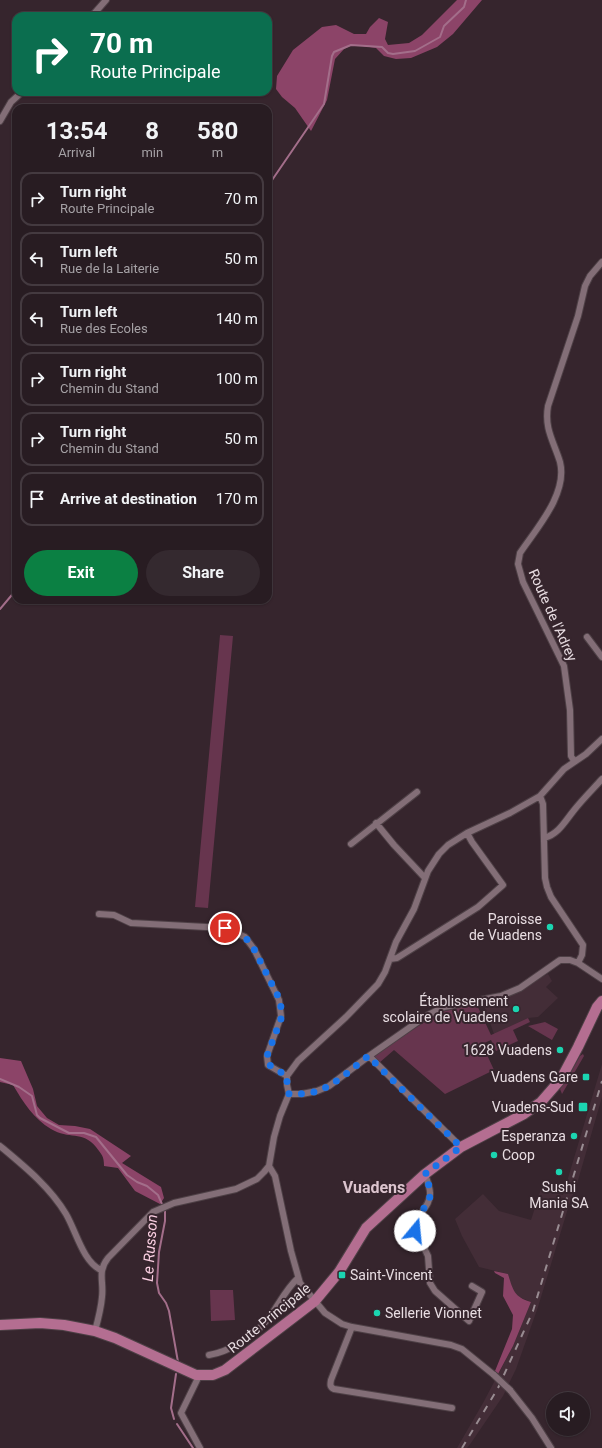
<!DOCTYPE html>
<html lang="en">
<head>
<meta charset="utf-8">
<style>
  body { margin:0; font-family:Roboto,sans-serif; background:#34292f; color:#f1f3f6; height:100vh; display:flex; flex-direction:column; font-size:15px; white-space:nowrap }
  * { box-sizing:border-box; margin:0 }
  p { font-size:13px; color:#a5a1a5 }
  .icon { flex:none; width:22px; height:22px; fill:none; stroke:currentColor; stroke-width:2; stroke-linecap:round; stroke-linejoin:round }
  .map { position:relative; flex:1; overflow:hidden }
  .details { position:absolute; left:12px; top:104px; width:260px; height:500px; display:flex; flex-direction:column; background:#281c22; border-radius:12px; box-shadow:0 1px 3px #0004,0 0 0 1px #443a40 }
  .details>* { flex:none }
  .hud { position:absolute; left:12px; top:12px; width:260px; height:84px; border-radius:12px; box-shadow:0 1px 3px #0004,0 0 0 1px #443a40; background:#0b6e4f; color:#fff; overflow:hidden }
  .tools { position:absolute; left:546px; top:1392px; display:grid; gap:8px }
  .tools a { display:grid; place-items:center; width:44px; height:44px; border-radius:50%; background:#281c22; box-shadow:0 1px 3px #0004,0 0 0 1px #443a40; font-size:20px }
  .pin { position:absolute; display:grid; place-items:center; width:34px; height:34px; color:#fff; margin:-17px; border:2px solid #fff; border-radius:50%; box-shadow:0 1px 4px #0007 }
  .me { position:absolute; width:44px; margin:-22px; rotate:17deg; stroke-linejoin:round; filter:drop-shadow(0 0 3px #0008) }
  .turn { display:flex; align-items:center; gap:14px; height:84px; padding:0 12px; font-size:18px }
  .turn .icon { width:52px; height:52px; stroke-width:2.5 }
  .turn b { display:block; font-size:28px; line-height:34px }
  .eta { display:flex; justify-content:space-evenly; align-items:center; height:68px; text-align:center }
  .eta b { font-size:24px; font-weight:700; line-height:28px }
  .cta { display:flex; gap:8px; margin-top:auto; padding:8px 12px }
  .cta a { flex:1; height:46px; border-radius:24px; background:#0b8043; color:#fff; font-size:16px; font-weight:700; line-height:46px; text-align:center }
  .cta a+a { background:#34292f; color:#f1f3f6 }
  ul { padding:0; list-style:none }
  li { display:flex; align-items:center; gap:12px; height:54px; margin:0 8px 6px; padding:0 4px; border:2px solid #443a40; border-radius:12px }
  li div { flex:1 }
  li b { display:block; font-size:15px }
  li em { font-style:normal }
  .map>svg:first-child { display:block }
  .built { fill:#432d37 }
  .green { fill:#67354e }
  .forest { fill:#8c4468 }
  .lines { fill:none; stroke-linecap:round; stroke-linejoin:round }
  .stream { stroke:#a36e8a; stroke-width:2 }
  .street-casing { stroke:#4e4046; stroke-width:8 }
  .primary-casing { stroke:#4e4046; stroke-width:12 }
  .street { stroke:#836e77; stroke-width:6 }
  .primary { stroke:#b46e91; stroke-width:10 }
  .rail { stroke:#998c92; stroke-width:2; stroke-dasharray:7 7; stroke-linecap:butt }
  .street-bridge-casing { stroke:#4e4046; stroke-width:8; stroke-linecap:butt }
  .street-bridge { stroke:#836e77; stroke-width:6 }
  .route { stroke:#1a73e8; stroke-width:7; stroke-dasharray:0 12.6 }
  .poi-dot { fill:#1bd5b1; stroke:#36252d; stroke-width:1.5 }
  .labels { text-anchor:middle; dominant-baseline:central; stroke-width:4; stroke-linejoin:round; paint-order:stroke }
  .street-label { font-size:14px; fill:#e8dde2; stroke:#36252d }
  .poi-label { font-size:14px; fill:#e8dde2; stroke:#36252d; text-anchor:end }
  .water-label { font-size:15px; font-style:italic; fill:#fbcfe2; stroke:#36252d }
  .quarter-label { font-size:16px; font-weight:bold; fill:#dcc4ce; stroke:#36252d }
</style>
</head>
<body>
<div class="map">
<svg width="602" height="1448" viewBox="0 0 602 1448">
  <rect width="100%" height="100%" fill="#36252d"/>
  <path class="built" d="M548,974L552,981L546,987L558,998L538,1017L528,1018L494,1034L482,1000L520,988Z
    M602,1064V1097L577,1184L569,1205L538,1307L516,1369L503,1396L471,1443L467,1448H457L483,1403L513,1346L531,1302L519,1297L513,1292L508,1274L479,1267L462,1236L455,1219L483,1194L499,1211L531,1220L541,1189L563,1195Z"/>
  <path class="green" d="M220,635L233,636L208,908L195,907Z
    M476,1003L491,1035L528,1018L530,1022L513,1030L518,1041L496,1051L491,1040L482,1044L494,1070L445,1094L394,1050L379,1063L373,1056L438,1013Z
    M545,1022L558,1029L552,1040L528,1026Z
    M583,1054L584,1056L562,1094L560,1089L565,1082L580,1056Z
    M210,1290H233L235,1320L211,1321Z"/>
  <path class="forest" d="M457,0H482L453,34L437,47L411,58L396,59L384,56L376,48L363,46H350L344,49L335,59L327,100L311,131L295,108L282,97L276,89L277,76L293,50L322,27L336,25L354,34H366L370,27L379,18L388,22L385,39L388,45L409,43L422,35Z
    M0,1058L21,1061L33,1089L37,1106L47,1118L59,1125L75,1126L90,1129L131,1156L122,1163L161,1187L164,1198L160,1204L135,1191L118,1168L104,1166C104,1156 102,1155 96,1147C82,1130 69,1140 51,1129C34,1119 23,1102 13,1085L0,1082Z
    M494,1271L508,1274C513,1290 514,1297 531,1302L513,1346L498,1374L495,1371L512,1329L513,1315L503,1296L504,1278L495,1273Z"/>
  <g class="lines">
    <path class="stream" d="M268,186L324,104L332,56L334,52L351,45L382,47L388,53L393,54L415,51L440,37L444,26L464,7L466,0
      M0,609L16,590
      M0,1079L19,1087L32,1096L37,1115L40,1118L69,1133H84L96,1137L127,1175L137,1182L147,1186L158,1195L165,1211V1221L159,1252L157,1283L159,1293L166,1303L169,1311L178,1362
      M174,1419L171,1408L176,1374
      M177,1424L193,1448"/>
    <defs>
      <path id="street" d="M92,16L106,0
        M0,121L11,102L22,92
        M587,637L602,657
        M574,761L571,756L570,710L564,666L523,582L518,564L520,553C536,529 568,494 560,462C554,442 544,429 548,406L578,316L585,286L590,276L602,262
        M540,796L543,804L545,878L547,887L551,897L583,945L582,955L578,963L602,979
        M376,823L394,845L425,878
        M544,838C559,834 565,821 575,809C583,799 593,789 602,779
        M351,844L417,792
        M99,914L114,915L131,923L225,928L245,937L254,949L279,1000L281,1016L267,1056L268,1065L287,1076
        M390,959L397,958L478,907L503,885L472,842L467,833
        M369,1056L461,1147
        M289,1094H302L317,1091L329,1086L369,1056L426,1016L444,1007L501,996L520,988L560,960H570L578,963
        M0,1146C24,1166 50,1187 66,1214C76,1231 83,1262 101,1270
        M269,1166L275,1176L291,1251L300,1283L325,1313L342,1324L352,1327L451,1345L462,1349L494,1375
        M425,1174C427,1180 430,1187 430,1193C431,1206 416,1215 414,1227L428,1256L430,1283L435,1291L469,1321L482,1292L472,1286
        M352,1327L331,1380C330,1385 330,1387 334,1389L452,1408
        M95,1331C98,1320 101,1309 102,1297C104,1281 97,1272 108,1258L153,1212L174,1203L236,1189L257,1179L264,1172L269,1166L274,1137L280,1116L289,1094L287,1085V1076L298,1061L346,1017L378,984L385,972L396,942L414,909L428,871L439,854L448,845L467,833L510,813L540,796L564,769L586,754L602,739
        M209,1355C229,1352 254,1336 267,1320C278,1307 284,1291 298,1278
        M199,1376L181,1413L200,1448
        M510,1390L532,1418L551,1448"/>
      <path id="primary" d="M0,1325L40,1323L64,1325L95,1331L115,1338L196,1375H213L225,1370L315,1301L339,1272L366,1228L425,1174L461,1147L524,1114L541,1102L561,1079L578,1047L597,1007L602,1001"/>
    </defs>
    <use href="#street" class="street-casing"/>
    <use href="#primary" class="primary-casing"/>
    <use href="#street" class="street"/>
    <use href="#primary" class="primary"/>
    <path class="rail" d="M462,1448L498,1388L533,1311L602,1081"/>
    <defs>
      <path id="street-bridge" d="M494,1375L510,1390"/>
    </defs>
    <use href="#street-bridge" class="street-bridge-casing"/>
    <use href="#street-bridge" class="street-bridge"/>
  </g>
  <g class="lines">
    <path class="route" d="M225,928L245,937L254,949L280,1000L282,1016L267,1056L268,1064L287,1076V1085L289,1094C298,1094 308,1094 317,1091C334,1086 354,1067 368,1056L461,1147L425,1174C427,1180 430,1187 430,1193C431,1207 412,1215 415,1231"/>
  </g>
  <g class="poi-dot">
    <circle cx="550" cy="927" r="4"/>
    <circle cx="516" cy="1009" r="4"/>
    <circle cx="560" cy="1050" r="4"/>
    <rect x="582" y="1073" width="8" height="8" rx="2"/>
    <rect x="578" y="1102" width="10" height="10" rx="2"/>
    <circle cx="574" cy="1136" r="4"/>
    <circle cx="494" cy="1155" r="4"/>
    <circle cx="559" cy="1172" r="4"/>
    <rect x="338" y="1271" width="8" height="8" rx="2"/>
    <circle cx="377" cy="1313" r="4"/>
  </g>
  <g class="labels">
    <g class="street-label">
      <text transform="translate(553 615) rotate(66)">Route de l'Adrey</text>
      <text transform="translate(269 1318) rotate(-39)">Route Principale</text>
    </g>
    <g class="poi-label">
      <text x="542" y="919">Paroisse<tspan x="542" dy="16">de Vuadens</tspan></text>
      <text x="508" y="1001">Établissement<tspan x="508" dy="16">scolaire de Vuadens</tspan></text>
      <text x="552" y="1050">1628 Vuadens</text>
      <text x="578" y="1077">Vuadens Gare</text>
      <text x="574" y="1107">Vuadens-Sud</text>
      <text x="566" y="1136">Esperanza</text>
      <text x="502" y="1155" text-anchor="start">Coop</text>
      <text x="559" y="1187" text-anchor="middle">Sushi<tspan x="559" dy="16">Mania SA</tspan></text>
      <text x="350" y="1275" text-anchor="start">Saint-Vincent</text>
      <text x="385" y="1313" text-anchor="start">Sellerie Vionnet</text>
    </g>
    <g class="water-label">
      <text transform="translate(150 1248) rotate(-86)">Le Russon</text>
    </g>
    <g class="quarter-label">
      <text x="374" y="1187">Vuadens</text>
    </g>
  </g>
</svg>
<div class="tools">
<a><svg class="icon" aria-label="sound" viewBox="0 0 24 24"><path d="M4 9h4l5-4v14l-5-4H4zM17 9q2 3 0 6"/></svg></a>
</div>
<div class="pin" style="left:225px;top:928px;background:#d93025"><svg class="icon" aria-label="arrive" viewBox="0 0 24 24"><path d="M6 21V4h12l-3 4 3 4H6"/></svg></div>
<svg class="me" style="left:415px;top:1231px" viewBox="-20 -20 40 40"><circle r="19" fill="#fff"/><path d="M0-13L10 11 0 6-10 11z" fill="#1a73e8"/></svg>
<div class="hud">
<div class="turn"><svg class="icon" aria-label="right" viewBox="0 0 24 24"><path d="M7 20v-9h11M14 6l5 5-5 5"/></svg><div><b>70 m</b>Route Principale</div></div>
</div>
<section class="details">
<div class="eta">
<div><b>13:54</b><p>Arrival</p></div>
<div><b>8</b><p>min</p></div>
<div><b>580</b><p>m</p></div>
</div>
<ul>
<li><svg class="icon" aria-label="right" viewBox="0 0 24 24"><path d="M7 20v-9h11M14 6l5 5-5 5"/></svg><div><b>Turn right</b><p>Route Principale</p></div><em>70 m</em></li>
<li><svg class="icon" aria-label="left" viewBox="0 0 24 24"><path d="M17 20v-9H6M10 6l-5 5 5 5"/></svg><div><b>Turn left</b><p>Rue de la Laiterie</p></div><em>50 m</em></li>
<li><svg class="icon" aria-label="left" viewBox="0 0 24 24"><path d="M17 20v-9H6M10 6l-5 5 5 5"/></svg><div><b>Turn left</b><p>Rue des Ecoles</p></div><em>140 m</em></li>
<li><svg class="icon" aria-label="right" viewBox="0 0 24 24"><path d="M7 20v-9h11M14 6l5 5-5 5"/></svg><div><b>Turn right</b><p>Chemin du Stand</p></div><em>100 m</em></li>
<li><svg class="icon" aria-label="right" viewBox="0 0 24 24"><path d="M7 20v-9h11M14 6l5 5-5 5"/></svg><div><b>Turn right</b><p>Chemin du Stand</p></div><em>50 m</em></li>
<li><svg class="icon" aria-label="arrive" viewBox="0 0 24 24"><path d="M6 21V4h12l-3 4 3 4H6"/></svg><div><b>Arrive at destination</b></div><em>170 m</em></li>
</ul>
<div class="cta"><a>Exit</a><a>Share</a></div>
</section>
</div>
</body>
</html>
